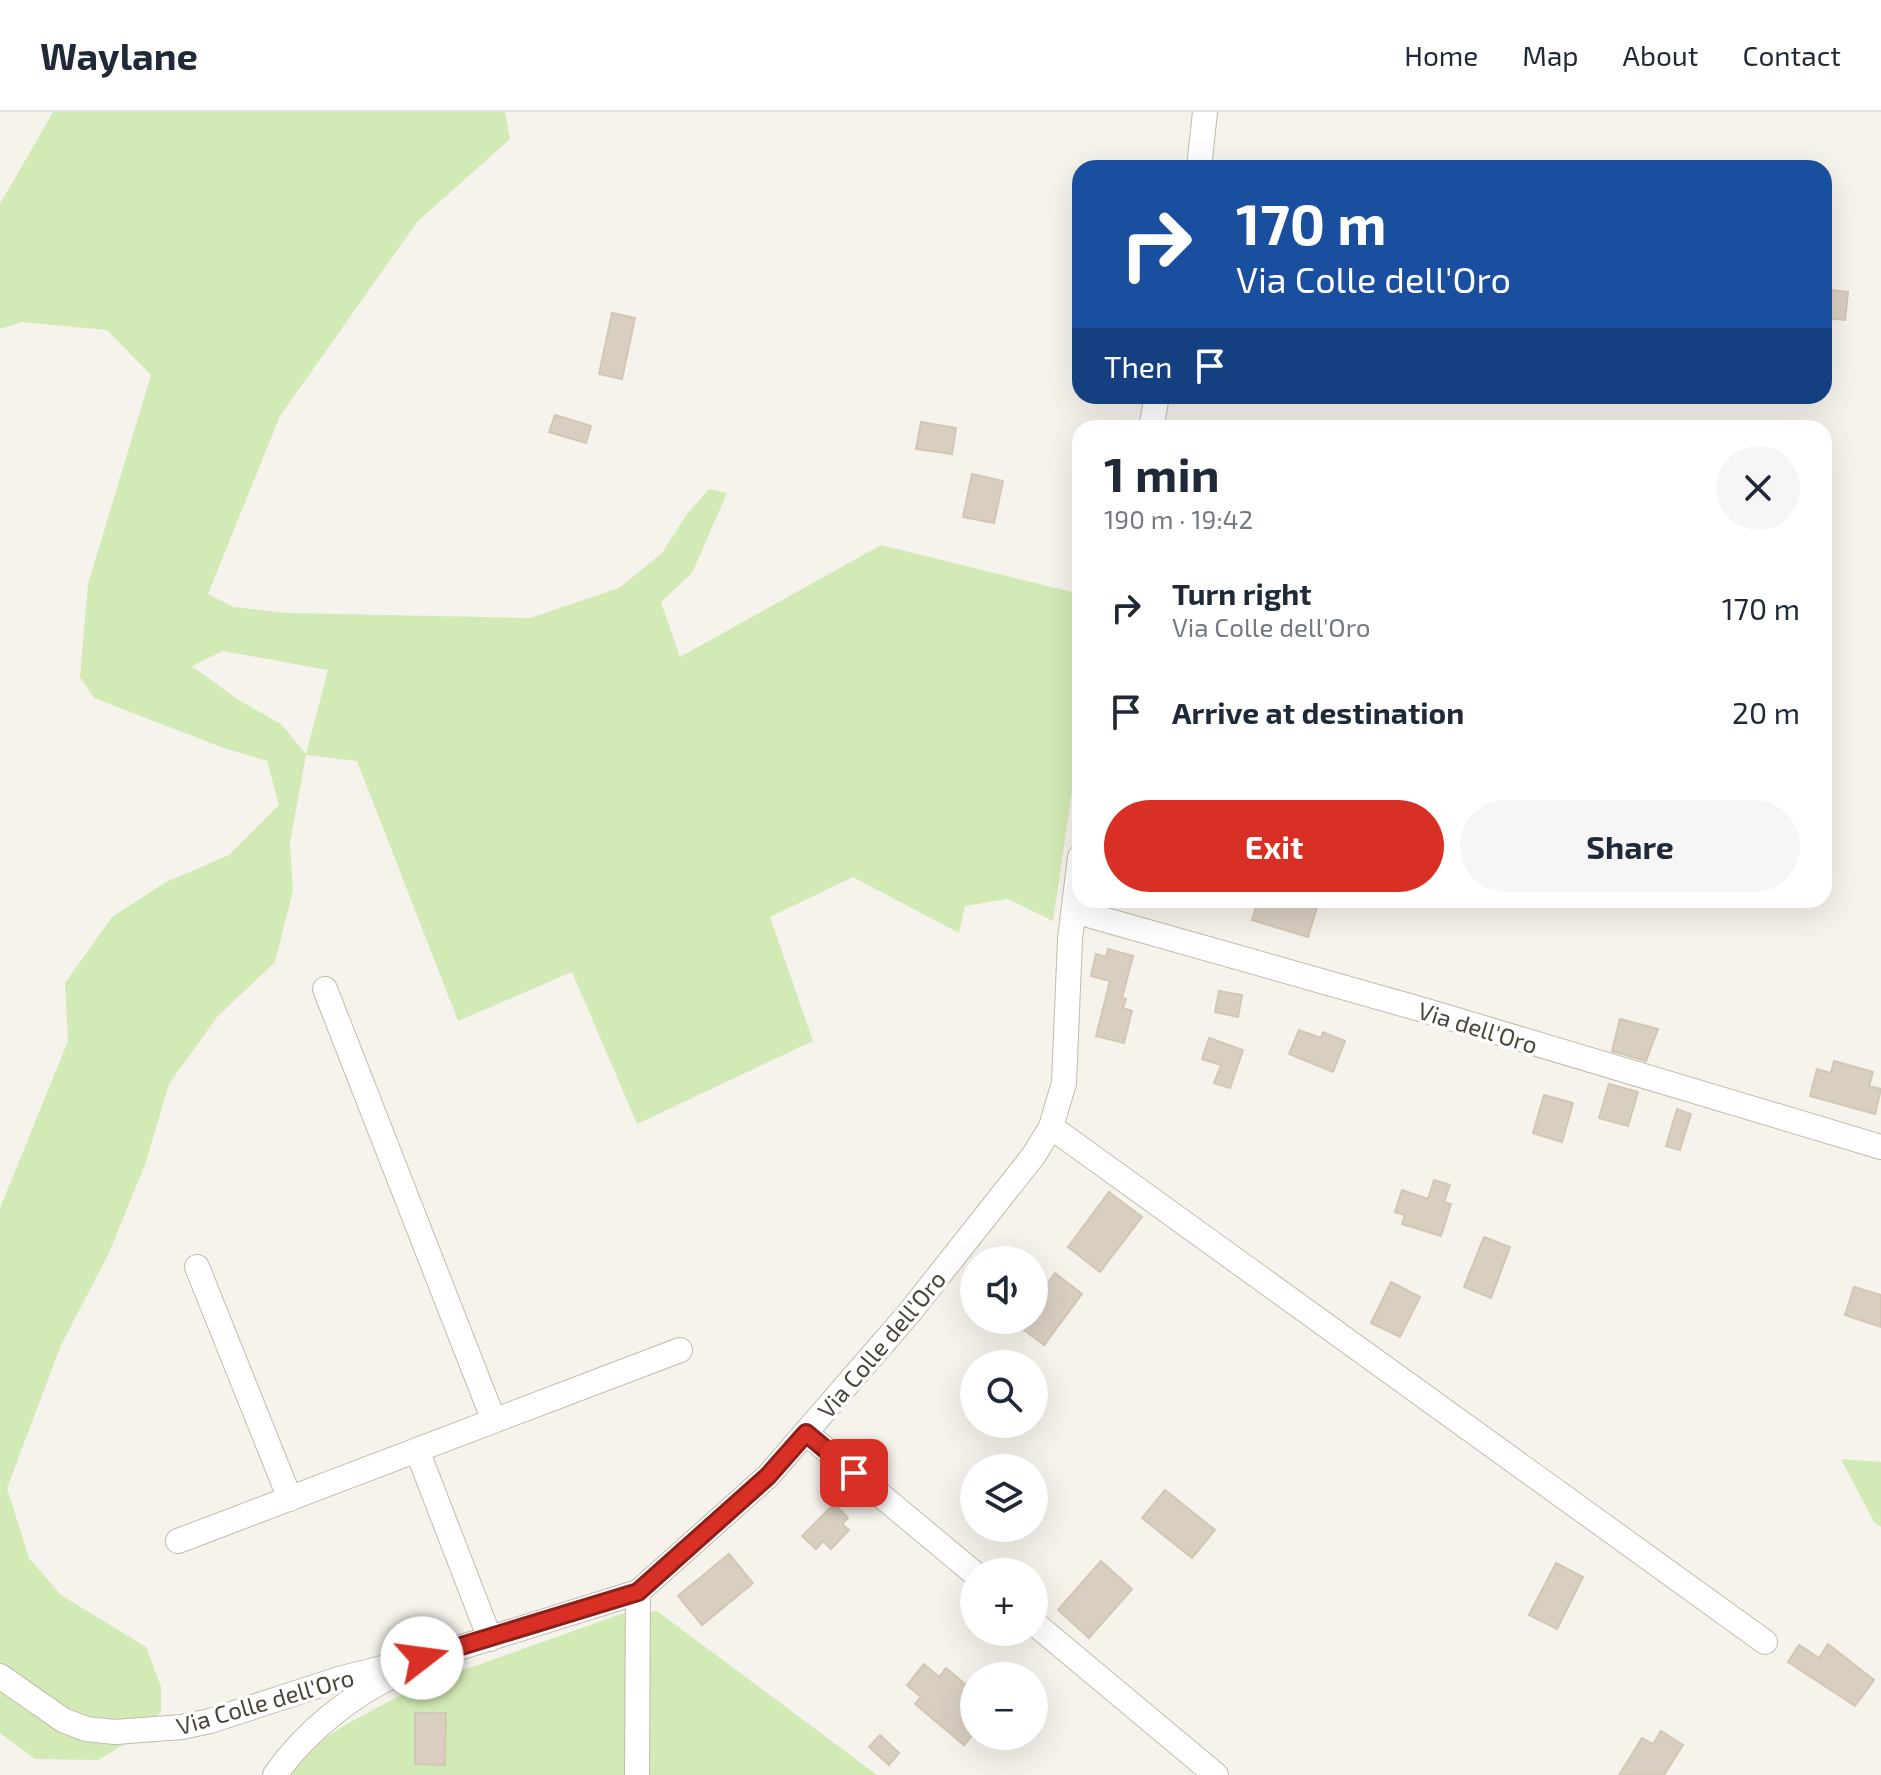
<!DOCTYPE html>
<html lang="en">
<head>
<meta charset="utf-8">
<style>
  body { margin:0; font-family:"Exo 2",sans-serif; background:#f6f6f7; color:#1f2937; height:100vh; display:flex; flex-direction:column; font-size:30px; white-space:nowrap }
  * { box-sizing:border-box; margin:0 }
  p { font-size:26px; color:#747a83 }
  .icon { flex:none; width:44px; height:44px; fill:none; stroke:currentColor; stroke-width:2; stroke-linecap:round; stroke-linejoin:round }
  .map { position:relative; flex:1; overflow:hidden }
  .drawer { position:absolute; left:1072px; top:308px; width:760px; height:488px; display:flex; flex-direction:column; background:#fff; border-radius:24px; box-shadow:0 8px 32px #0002 }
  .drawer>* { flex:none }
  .hud { position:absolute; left:1072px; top:48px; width:760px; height:244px; border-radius:24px; box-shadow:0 8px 32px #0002; background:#1a4fa0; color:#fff; overflow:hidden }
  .controls { position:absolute; left:960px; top:1134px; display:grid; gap:16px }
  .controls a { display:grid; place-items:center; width:88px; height:88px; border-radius:50%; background:#fff; box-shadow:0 8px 32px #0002; font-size:40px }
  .pin { position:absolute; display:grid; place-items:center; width:68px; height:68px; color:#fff; margin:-34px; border-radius:16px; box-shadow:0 4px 12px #0006 }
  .me { position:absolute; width:88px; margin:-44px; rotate:75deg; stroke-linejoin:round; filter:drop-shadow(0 0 6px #0008) }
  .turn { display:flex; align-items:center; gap:28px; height:168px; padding:0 32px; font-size:36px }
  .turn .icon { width:104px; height:104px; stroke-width:2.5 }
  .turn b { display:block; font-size:56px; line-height:68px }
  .then { display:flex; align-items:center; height:76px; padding:0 32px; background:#0003; gap:16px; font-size:30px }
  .round { display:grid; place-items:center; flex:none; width:84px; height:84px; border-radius:42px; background:#f6f6f7 }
  .head { display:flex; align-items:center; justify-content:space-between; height:136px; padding:0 32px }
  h1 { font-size:48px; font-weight:700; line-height:60px }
  .cta { display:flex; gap:16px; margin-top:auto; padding:16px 32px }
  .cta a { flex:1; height:92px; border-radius:48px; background:#d93025; color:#fff; font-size:32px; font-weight:700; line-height:92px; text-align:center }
  .cta a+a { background:#f6f6f7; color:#1f2937 }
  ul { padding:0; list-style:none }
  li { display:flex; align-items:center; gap:24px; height:104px; padding:0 32px }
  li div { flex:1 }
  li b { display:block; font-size:30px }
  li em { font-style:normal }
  header { display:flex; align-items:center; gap:48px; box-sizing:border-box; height:112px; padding:0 40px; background:#fff; border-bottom:2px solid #e0e1e3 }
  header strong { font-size:38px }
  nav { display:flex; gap:44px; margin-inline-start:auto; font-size:28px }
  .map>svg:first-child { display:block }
  .green { fill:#d2eab5; fill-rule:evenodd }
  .building { fill:#d8cfc1; stroke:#d3c7b4; stroke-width:2 }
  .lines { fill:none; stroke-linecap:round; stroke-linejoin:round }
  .minor-casing { stroke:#c2bbae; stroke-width:26 }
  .minor { stroke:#fff; stroke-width:24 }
  .route-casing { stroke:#8d1f18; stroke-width:20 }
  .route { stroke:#d93025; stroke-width:14 }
  .labels { text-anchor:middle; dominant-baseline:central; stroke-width:7; stroke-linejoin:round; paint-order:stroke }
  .street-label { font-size:24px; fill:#4b4439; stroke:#fff }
</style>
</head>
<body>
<header>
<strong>Waylane</strong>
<nav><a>Home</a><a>Map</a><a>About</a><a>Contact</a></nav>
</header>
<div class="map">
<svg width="1881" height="1663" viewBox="0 0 1881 1663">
  <rect width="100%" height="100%" fill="#f6f3ec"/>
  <path class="green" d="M53,0H505L510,27L417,110L280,304L208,482L233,495L287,501L530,506L619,476L662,441L687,402L709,377L727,381L692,461L661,490L680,545L881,433L1080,482V625L1053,809L1008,787L965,794L959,821L853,765L770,805L813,929L637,1012L572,860L458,909L357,649L306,643L290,731L293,779L275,850L217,905L169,972L145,1053L108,1143L61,1233L7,1376L29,1446L61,1483L146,1535L161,1575V1599L147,1619L98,1648L35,1647L0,1621V1096L68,929L65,871L112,805L166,770L229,743L279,693L267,649L221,635L94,586L80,565L88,472L151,263L107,218L22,210L0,217V92ZM223,539L328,558L306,642L281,612L237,587L192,554Z
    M1841,1347L1881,1350V1415L1874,1410Z
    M657,1499L877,1663H289L308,1637L345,1613L416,1575L621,1502ZM415,1601L446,1602L445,1652H415Z"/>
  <path class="building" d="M1824,177L1848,180L1845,208L1824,206Z
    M612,201L635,206L622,267L599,262Z
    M555,303L591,314L586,331L549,320Z
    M921,310L956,316L952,342L916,337Z
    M972,362L1003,369L994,411L963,405Z
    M1258,788H1319L1308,825L1252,808Z
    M1108,837L1133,844L1122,886L1126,887L1123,896L1132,899L1124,931L1096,924L1110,869L1091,864L1096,842L1106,845Z
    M1219,879L1242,883L1238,905L1215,900Z
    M1620,907L1658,917L1646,949L1612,939Z
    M1299,918L1321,926L1323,920L1345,929L1333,960L1289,942Z
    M1209,926L1243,938L1230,976L1214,971L1221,953L1202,947Z
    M1834,949L1873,960L1869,974L1881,977L1875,1002L1810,984L1817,957L1831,961Z
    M1609,972L1638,980L1628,1014L1599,1006Z
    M1544,983L1573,991L1562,1030L1533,1021Z
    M1677,997L1691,1002L1680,1038L1666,1034Z
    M1434,1068L1450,1073L1444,1090L1451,1092L1441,1124L1402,1112L1405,1103L1395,1100L1402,1078L1428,1087Z
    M1109,1080L1142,1105L1100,1160L1068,1135Z
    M1484,1125L1510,1135L1491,1186L1464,1175Z
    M1055,1161L1082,1182L1044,1233L1011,1208H1034V1190Z
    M1391,1170L1420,1185L1400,1225L1371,1211Z
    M1854,1175L1881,1183V1215L1845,1203Z
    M1165,1378L1215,1418L1192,1446L1142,1406Z
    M834,1392L848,1406L842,1412L849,1418L831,1437L823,1429L816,1437L802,1424Z
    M729,1442L753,1471L702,1513L678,1484Z
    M1101,1449L1132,1477L1089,1526L1058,1498Z
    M1556,1451L1583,1465L1557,1517L1529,1503Z
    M1828,1532L1874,1568L1855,1594L1788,1550L1799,1533L1819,1546Z
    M924,1552L939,1565L946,1556L974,1580V1621L964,1633L915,1592L921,1585L907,1573Z
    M415,1601H446L445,1653L415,1652Z
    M1661,1619L1683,1633L1664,1663H1619L1642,1626L1653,1632Z
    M880,1623L899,1641L889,1653L869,1635Z"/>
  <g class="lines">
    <defs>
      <path id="minor" d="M1199,56L1205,0
        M1151,316L1157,284
        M1074,799L1427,899L1881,1035
        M325,877L494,1309
        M1051,1015L1765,1530
        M197,1155L290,1387
        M806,1321L974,1461
        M417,1338L490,1527
        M178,1429L680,1238
        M1034,1511L1216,1663
        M0,1564L63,1608L86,1617L115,1620L182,1615L210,1609L339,1567L449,1539L638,1480L768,1364L910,1200L1034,1043L1051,1015L1064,971L1070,827L1080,745
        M275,1663C304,1621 352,1582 399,1561
        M637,1663L638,1480"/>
    </defs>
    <use href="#minor" class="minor-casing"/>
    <use href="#minor" class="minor"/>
  </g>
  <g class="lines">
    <defs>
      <path id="route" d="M422,1546L638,1480L768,1364L806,1321L854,1361"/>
    </defs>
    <use href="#route" class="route-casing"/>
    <use href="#route" class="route"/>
  </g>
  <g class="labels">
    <g class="street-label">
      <text transform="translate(1478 915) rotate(17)">Via dell'Oro</text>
      <text transform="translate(881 1232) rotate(-50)">Via Colle dell'Oro</text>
      <text transform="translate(265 1589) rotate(-16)">Via Colle dell'Oro</text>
    </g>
  </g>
</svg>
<div class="controls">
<a><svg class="icon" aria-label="sound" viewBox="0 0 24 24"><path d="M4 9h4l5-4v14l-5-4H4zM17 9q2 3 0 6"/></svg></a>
<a><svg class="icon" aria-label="search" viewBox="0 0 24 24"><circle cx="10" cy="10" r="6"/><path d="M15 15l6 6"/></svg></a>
<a><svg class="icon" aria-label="layers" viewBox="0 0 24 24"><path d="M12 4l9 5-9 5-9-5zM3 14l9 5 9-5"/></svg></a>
<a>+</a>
<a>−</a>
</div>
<div class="pin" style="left:854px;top:1361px;background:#d93025"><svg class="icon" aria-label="arrive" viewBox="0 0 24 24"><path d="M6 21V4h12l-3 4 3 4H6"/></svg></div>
<svg class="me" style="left:422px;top:1546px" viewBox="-20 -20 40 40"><circle r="19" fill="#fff"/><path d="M0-13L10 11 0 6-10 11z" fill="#d93025"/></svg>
<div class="hud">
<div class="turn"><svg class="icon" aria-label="right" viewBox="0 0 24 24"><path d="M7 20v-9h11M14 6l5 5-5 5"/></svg><div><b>170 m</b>Via Colle dell'Oro</div></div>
<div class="then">Then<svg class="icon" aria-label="arrive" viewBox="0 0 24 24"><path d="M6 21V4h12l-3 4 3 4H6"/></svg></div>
</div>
<section class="drawer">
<div class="head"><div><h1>1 min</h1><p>190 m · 19:42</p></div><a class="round"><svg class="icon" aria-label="close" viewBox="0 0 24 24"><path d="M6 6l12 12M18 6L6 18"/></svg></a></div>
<ul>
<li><svg class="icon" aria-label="right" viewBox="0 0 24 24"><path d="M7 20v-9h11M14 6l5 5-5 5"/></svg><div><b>Turn right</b><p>Via Colle dell'Oro</p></div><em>170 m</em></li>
<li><svg class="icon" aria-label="arrive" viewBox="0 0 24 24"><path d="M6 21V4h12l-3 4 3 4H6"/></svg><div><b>Arrive at destination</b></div><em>20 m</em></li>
</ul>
<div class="cta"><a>Exit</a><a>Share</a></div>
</section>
</div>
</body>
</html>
